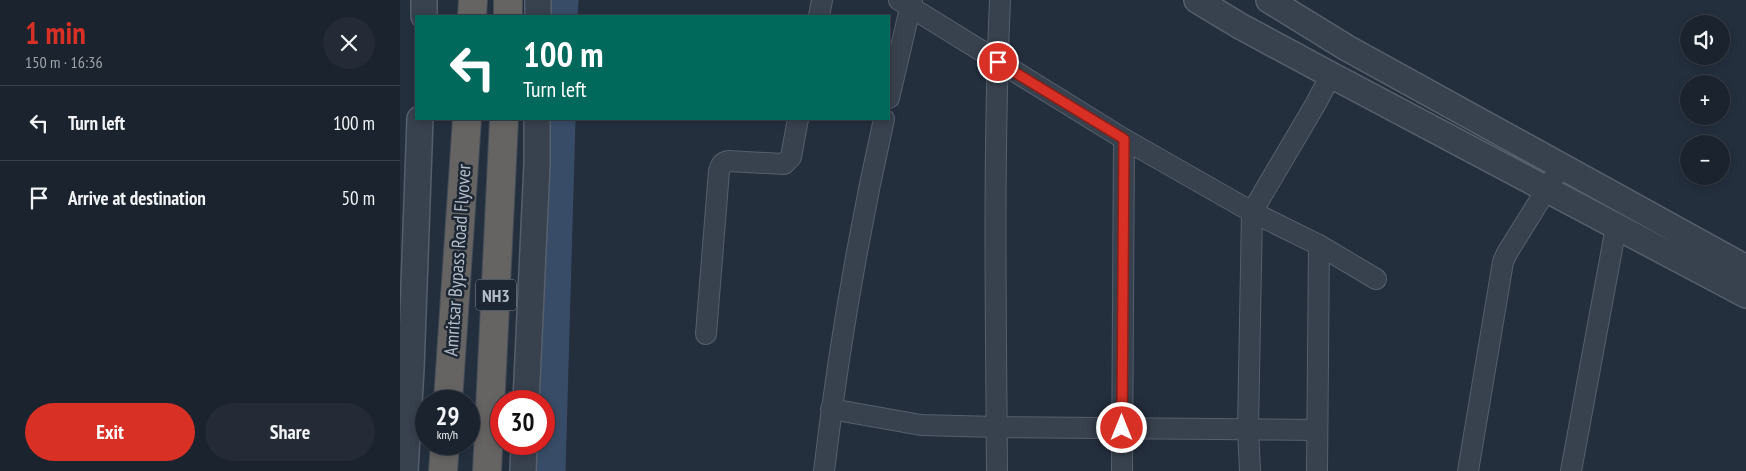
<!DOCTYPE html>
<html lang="en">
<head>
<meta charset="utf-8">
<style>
  body { margin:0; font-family:"PT Sans Narrow",sans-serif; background:#242b36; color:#f1f3f6; height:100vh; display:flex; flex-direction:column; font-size:19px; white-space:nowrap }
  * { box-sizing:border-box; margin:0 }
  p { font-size:16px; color:#a0a4aa }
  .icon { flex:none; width:28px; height:28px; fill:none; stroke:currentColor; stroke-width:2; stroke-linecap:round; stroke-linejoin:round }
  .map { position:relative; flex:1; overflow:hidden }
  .drawer { display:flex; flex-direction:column; background:#1b232e; width:400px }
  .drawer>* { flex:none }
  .banner { position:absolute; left:15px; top:15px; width:475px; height:105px; border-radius:0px; box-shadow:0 2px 8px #0003,0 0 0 1px #39404a; background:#00695c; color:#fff; overflow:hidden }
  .tools { position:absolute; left:1280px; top:15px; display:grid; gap:10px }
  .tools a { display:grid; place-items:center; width:50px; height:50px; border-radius:50%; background:#1b232e; box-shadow:0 2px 8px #0003,0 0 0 1px #39404a; font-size:25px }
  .speed { position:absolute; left:15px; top:390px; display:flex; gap:10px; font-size:25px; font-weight:700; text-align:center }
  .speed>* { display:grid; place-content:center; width:65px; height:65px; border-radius:50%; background:#1b232e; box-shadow:0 2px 8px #0003,0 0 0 1px #39404a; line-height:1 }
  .speed small { font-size:12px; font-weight:400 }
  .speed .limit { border:8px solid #d22; background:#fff; color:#111 }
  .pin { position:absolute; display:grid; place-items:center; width:42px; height:42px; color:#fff; margin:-21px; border:2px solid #fff; border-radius:50%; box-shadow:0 1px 5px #0007 }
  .me { position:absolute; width:55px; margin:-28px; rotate:0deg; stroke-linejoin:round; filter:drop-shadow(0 0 4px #0008) }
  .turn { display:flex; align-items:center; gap:18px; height:105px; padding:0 25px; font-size:22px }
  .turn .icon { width:65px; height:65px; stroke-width:2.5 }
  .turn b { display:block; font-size:35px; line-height:42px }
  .round { display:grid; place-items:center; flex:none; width:52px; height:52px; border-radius:26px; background:#242b36 }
  .overview { display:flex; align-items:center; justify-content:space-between; height:85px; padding:0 25px }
  h1 { font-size:30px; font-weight:700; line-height:38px; color:#d93025 }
  .button { display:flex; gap:10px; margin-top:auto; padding:10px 25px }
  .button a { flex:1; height:58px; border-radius:30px; background:#d93025; color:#fff; font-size:20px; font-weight:700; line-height:58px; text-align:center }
  .button a+a { background:#242b36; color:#f1f3f6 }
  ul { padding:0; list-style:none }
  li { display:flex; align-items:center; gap:15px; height:75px; padding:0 25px; border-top:1px solid #39404a }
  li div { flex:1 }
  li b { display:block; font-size:19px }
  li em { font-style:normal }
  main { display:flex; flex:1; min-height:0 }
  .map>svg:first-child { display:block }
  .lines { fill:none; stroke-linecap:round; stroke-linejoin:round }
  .river { stroke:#394c67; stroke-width:35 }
  .minor-casing { stroke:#565f6c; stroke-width:22 }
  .tertiary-casing { stroke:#565f6c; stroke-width:28 }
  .trunk-casing { stroke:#434c59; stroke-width:30 }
  .minor { stroke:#38414e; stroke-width:20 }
  .tertiary { stroke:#38414e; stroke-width:25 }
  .trunk { stroke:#656462; stroke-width:28 }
  .route-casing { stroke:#8d1f18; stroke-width:12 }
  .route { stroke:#d93025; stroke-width:9 }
  .labels { text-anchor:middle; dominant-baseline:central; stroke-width:5; stroke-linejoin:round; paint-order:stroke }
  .shield { fill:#1d2633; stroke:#878f9c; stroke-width:1 }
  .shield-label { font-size:18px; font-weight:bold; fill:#b4bcc9 }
  .street-label { font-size:19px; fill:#b4bcc9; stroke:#1d2633 }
</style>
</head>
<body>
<main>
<section class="drawer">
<div class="overview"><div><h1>1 min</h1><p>150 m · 16:36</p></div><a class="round"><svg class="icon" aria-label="close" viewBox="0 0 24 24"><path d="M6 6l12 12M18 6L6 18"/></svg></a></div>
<ul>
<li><svg class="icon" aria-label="left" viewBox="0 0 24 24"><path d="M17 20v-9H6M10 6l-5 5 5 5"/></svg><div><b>Turn left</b></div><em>100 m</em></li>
<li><svg class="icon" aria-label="arrive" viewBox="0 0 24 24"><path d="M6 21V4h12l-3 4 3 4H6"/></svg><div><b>Arrive at destination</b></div><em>50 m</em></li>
</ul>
<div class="button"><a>Exit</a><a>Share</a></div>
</section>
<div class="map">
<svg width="1346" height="471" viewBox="0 0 1346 471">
  <rect width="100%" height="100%" fill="#242f3e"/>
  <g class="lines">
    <path class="river" d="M160,16L161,0
      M148,471L158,119"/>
    <defs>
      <path id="minor" d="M499,0L724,139L852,212L919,245L976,279
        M419,16L422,0
        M489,98L512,0
        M306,334L319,171C321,165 322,162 328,161L384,164L391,157L398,119
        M431,409L521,425L597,427L917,430
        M424,471C438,353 458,235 484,119
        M597,471C596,314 593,157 600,0
        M722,471L724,139
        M850,471L848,429L852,212L915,105L931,75
        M917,471L919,245
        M1068,471L1103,262L1107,253L1161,166
        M1171,471L1216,227"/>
      <path id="tertiary" d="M797,0L840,26L931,75L1346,295
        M869,0L947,48L1346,268
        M24,16V0
        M138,16V0
        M126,401L137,164V119
        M5,471L11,369L20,119
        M123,471L124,444"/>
      <path id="trunk" d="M72,16L73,0
        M108,16V0
        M48,401L67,119
        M43,471L45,444
        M87,471L104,119"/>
    </defs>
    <use href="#minor" class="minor-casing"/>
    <use href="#tertiary" class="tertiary-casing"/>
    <use href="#trunk" class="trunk-casing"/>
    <use href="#minor" class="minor"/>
    <use href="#tertiary" class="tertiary"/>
    <use href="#trunk" class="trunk"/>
  </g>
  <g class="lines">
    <defs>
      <path id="route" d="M598,62L724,139L722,428"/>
    </defs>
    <use href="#route" class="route-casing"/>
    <use href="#route" class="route"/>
  </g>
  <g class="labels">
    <rect class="shield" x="76" y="279.5" width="40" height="31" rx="4"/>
    <g class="shield-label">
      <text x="96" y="295">NH3</text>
    </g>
    <g class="street-label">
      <text transform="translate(57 260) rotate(-86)">Amritsar Bypass Road Flyover</text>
    </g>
  </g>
</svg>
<div class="tools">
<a><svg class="icon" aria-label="sound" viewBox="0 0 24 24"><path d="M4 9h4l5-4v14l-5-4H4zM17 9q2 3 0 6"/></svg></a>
<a>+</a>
<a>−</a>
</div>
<div class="speed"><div>29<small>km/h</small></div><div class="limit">30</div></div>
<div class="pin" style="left:598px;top:62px;background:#d93025"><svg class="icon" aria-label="arrive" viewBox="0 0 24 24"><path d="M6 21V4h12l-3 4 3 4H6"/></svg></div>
<svg class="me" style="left:722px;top:428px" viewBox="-20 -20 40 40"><circle r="17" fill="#d93025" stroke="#fff" stroke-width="3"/><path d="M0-11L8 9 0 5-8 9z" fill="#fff"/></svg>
<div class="banner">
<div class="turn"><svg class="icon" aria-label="left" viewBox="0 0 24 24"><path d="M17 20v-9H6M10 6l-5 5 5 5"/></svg><div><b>100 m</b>Turn left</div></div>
</div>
</div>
</main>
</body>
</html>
